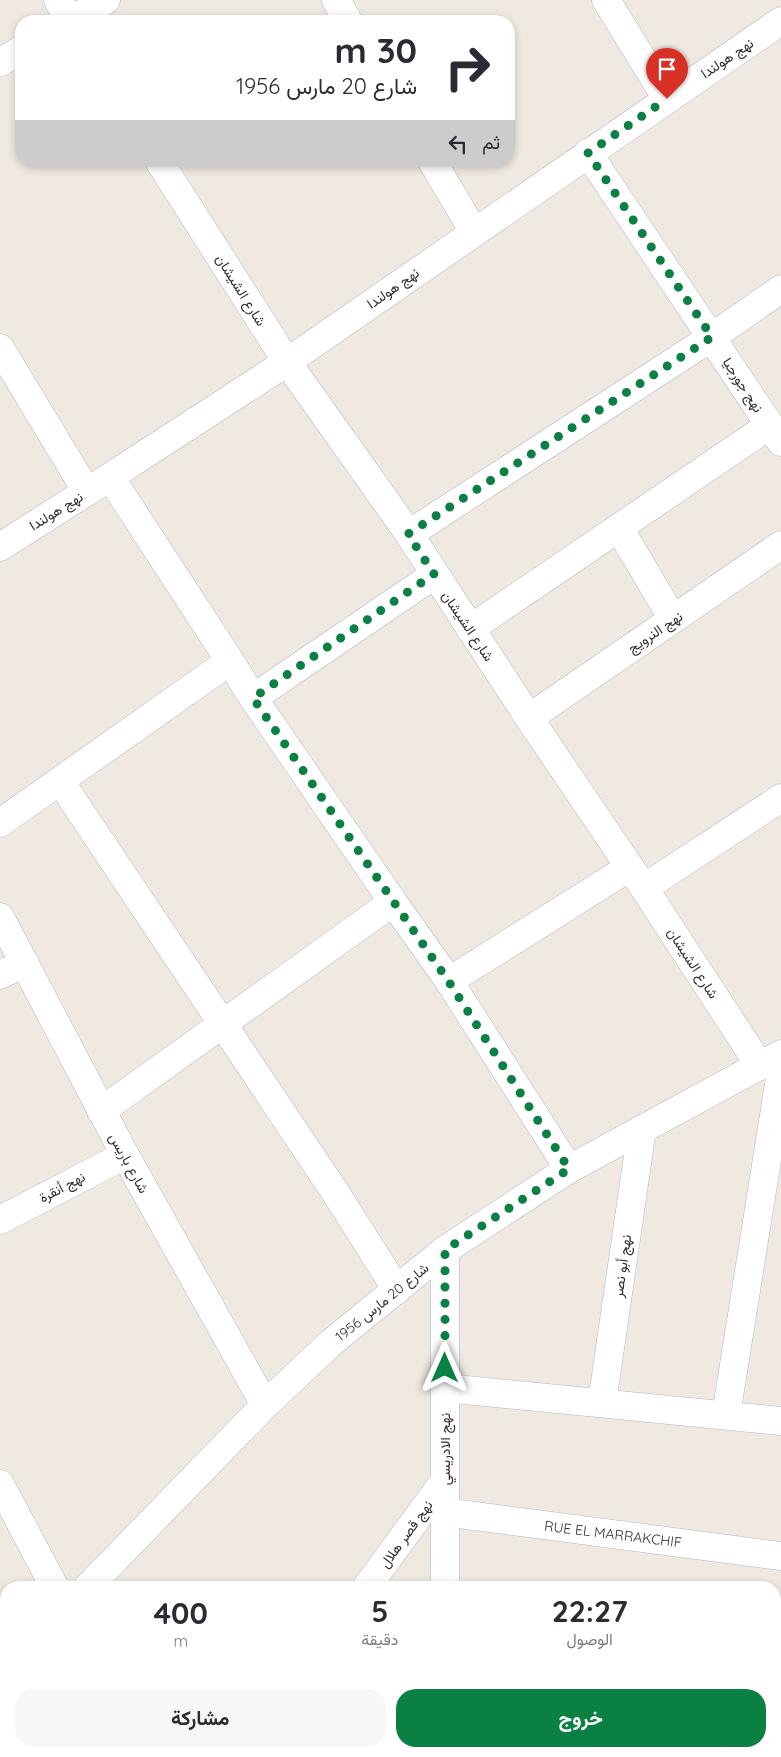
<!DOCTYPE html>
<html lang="ar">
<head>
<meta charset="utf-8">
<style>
  body { margin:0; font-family:Quicksand,Vazirmatn,sans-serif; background:#f7f7f7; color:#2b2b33; direction:rtl; height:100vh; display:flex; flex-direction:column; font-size:19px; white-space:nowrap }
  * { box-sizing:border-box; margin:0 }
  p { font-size:16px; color:#7c7c81 }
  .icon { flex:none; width:28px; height:28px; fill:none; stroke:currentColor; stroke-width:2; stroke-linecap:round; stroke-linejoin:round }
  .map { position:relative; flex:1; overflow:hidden; direction:ltr }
  .details { position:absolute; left:0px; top:1581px; width:781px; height:176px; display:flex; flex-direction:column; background:#fff; border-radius:20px 20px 0 0; box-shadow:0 2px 8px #0003; direction:rtl }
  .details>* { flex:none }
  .hud { position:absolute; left:15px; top:15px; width:500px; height:152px; border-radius:20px; box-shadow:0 2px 8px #0003; direction:rtl; background:#fff; color:#2b2b33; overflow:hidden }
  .pin { position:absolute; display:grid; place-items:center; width:42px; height:42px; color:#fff; margin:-51px -21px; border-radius:50% 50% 50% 0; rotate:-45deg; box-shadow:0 0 5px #0007 }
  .pin .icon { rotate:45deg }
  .me { position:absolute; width:55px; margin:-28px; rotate:0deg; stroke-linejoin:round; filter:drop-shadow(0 0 4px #0008) }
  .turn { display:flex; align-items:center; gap:18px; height:105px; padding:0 15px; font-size:22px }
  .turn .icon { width:65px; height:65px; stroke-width:2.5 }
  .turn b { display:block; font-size:35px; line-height:42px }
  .then { display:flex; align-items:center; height:48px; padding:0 15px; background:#0003; gap:10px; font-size:19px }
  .eta { display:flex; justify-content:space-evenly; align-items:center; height:85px; text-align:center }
  .eta b { font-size:30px; font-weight:700; line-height:35px }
  .button { display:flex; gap:10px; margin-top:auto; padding:10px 15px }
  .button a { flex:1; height:58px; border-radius:20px; background:#0b8043; color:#fff; font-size:20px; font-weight:700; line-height:58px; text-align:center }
  .button a+a { background:#f7f7f7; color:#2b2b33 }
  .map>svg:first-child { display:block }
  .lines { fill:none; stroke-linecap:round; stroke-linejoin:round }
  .street-casing { stroke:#b4b7c1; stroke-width:29 }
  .secondary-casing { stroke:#b4b7c1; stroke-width:29 }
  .street { stroke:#fff; stroke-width:28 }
  .secondary { stroke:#fff; stroke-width:28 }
  .route { stroke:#0b8043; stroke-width:9; stroke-dasharray:0 16.2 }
  .labels { text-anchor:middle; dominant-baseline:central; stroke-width:4; stroke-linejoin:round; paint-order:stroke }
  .street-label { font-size:14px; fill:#2e2e2e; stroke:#fff }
</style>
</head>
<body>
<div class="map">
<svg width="781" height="1757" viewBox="0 0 781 1757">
  <rect width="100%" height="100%" fill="#efe9e1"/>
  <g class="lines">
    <defs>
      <path id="street" d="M58,0L70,21
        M336,0L348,21
        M606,0L667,99
        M70,21L106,0
        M0,62L21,50
        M588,153L781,442
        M159,161L287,362L409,534L529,718L644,888L760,1066
        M432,161L474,232
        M0,348L87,492
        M110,477L230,661
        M619,528L673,619
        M409,534L712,337L781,289
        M0,547L110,477L287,362L781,21
        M470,629L770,425
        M253,698L434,575
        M529,718L781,545
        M60,781L337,1195L397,1290
        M0,823L230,661L253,698L393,902
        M644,888L781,798
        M0,975L25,963
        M449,981L630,867
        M101,1111L393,902L449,981L569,1169
        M0,1220L125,1155
        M445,1388L781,1421
        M602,1403L642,1129
        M726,1415L781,1072
        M0,1484L55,1588
        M444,1512L781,1556
        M366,1588L445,1480
        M445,1588V1250
        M775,1683H781
        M446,1751L447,1757
        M236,1757L240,1751"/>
      <path id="secondary" d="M0,917L125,1155L265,1405
        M87,1588L265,1405L332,1342L445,1250L569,1169L781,1054
        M0,1690L6,1682"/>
    </defs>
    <use href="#street" class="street-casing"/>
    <use href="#secondary" class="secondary-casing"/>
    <use href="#street" class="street"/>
    <use href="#secondary" class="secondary"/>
  </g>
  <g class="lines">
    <path class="route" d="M445,1368V1250L569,1169L449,982L253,698L434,574L408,534L712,337L588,153L667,99"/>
  </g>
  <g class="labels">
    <g class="street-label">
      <text transform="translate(727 58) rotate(-34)">نهج هولندا</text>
      <text transform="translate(393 288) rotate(-35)">نهج هولندا</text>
      <text transform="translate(241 290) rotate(58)">شارع الشيشان</text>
      <text transform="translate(743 385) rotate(57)">نهج جورجيا</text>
      <text transform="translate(56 511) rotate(-32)">نهج هولندا</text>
      <text transform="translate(468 626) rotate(56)">شارع الشيشان</text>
      <text transform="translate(655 632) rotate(-34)">نهج النرويج</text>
      <text transform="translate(693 963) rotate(57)">شارع الشيشان</text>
      <text transform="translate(129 1163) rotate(61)">شارع باريس</text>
      <text transform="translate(62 1187) rotate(-28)">نهج أنقرة</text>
      <text transform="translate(622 1266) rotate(-82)">نهج أبو نصر</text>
      <text transform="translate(382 1302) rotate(-39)">شارع 20 مارس 1956</text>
      <text transform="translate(445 1449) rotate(-90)">نهج الادريسي</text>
      <text transform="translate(406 1534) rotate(-54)">نهج قصر هلال</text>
      <text transform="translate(613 1534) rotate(7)">RUE EL MARRAKCHIF</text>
    </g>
  </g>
</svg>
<div class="pin" style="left:667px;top:99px;background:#d93025"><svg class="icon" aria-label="arrive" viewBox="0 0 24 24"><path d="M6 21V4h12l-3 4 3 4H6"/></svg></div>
<svg class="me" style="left:445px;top:1368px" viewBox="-20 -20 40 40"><path d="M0-17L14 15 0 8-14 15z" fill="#0b8043" stroke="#fff" stroke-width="4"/></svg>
<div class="hud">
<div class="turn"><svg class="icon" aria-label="right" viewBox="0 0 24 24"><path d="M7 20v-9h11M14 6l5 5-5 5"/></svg><div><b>30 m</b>شارع 20 مارس 1956</div></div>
<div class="then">ثم<svg class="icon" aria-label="left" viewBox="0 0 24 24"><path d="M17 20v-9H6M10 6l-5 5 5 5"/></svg></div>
</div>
<section class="details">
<div class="eta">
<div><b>22:27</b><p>الوصول</p></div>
<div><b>5</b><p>دقيقة</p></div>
<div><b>400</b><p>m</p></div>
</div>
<div class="button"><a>خروج</a><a>مشاركة</a></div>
</section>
</div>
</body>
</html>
